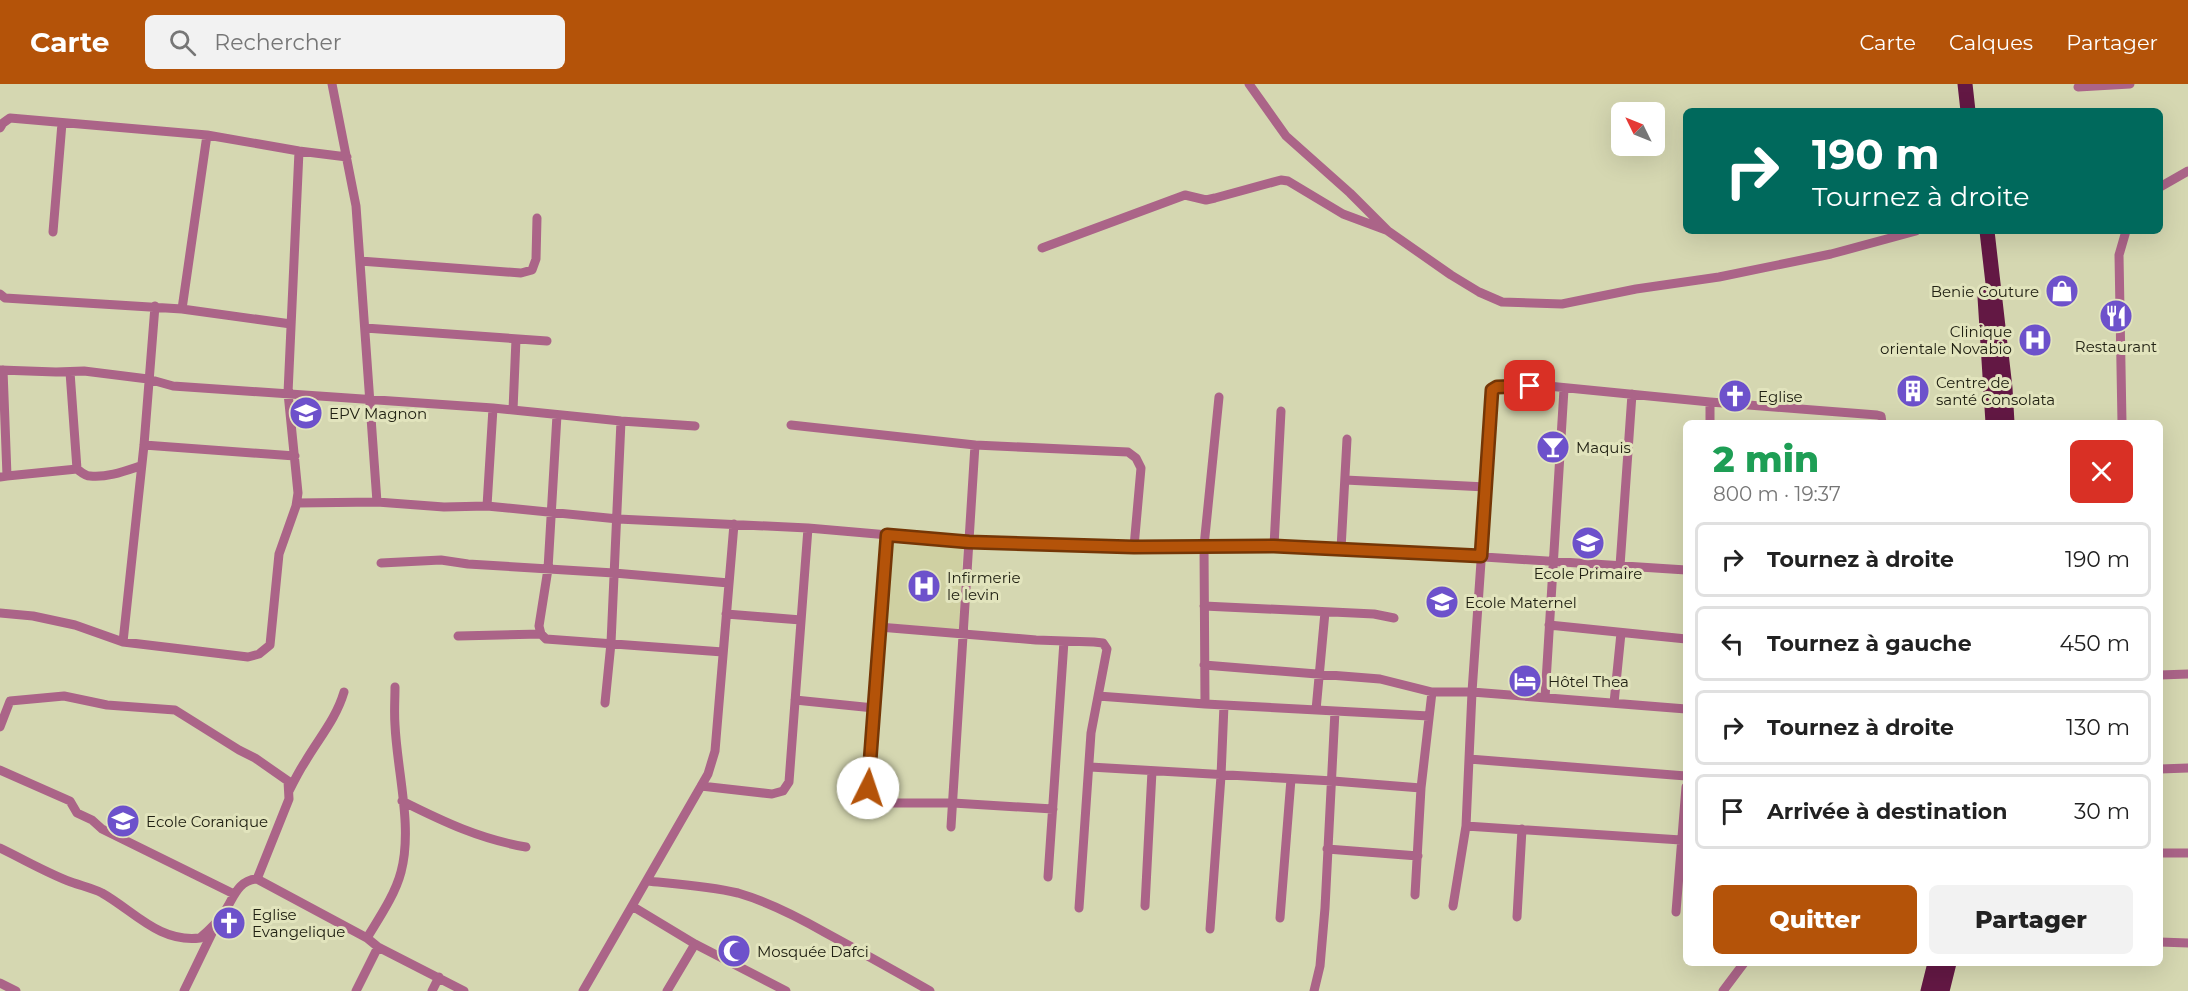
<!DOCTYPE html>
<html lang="fr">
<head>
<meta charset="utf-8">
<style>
  body { margin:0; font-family:Montserrat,sans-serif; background:#f2f2f2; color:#222; height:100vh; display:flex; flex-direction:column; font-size:22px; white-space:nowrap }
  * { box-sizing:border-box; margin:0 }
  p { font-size:20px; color:#767676 }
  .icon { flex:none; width:33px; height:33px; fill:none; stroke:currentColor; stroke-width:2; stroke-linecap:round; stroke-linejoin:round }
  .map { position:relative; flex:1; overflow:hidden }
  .drawer { position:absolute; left:1683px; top:336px; width:480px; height:546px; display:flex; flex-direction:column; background:#fff; border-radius:9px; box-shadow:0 6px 24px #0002 }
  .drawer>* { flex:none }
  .hud { position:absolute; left:1683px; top:24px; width:480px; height:126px; border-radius:9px; box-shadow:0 6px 24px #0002; background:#00695c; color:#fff; overflow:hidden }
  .needle { width:39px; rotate:313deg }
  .fabs { position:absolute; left:1611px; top:18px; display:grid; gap:12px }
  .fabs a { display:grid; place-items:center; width:54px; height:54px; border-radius:9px; background:#fff; box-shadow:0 6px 24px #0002; font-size:30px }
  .pin { position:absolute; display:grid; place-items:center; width:51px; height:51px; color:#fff; margin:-26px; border-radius:12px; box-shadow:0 3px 9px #0006 }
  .me { position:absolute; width:66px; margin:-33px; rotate:4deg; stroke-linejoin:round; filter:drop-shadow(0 0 4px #0008) }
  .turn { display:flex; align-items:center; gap:21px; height:126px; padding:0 30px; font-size:27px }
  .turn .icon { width:78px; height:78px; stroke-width:2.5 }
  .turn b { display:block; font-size:42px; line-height:51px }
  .round { display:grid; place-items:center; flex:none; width:63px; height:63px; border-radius:9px; background:#f2f2f2 }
  .head { display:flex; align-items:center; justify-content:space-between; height:102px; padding:0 30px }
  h1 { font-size:36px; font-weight:800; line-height:45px; color:#1e9e55 }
  .cta { display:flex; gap:12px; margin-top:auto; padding:12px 30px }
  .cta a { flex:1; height:69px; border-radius:9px; background:#b45309; color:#fff; font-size:24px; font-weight:800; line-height:69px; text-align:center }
  .cta a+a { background:#f2f2f2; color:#222 }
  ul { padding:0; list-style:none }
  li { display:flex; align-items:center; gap:18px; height:75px; margin:0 12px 9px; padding:0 18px; border:3px solid #e0e0e0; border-radius:9px }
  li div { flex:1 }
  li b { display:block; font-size:22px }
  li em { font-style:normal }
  header { display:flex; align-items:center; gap:36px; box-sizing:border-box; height:84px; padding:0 30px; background:#b45309; color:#fff }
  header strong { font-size:28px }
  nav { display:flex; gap:33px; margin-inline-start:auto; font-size:21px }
  .search { width:420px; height:54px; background:#f2f2f2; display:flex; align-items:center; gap:15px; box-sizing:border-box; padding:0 21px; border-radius:9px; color:#767676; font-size:22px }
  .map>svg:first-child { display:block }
  .built { fill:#cfd0a2 }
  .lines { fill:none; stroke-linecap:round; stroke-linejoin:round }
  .street { stroke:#ab6488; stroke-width:9 }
  .primary { stroke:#631844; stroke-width:15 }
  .route-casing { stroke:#753606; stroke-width:15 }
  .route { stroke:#b45309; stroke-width:10 }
  .labels { text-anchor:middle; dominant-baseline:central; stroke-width:6; stroke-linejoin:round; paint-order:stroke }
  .poi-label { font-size:15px; fill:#222214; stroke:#e2e4bd; text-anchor:start }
</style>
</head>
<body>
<header>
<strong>Carte</strong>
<div class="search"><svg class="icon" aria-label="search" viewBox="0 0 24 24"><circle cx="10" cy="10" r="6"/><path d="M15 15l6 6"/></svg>Rechercher</div>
<nav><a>Carte</a><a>Calques</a><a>Partager</a></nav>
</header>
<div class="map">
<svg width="2188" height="907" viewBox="0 0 2188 907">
  <rect width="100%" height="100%" fill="#d5d7b1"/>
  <path class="built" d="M890,460L963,464L959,546L885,539Z"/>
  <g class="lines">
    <path class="street" d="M332,0L356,122L377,418
      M1249,0L1286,52L1350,109L1388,147L1451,191L1479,208L1502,218L1562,220L1636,205L1719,193L1831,170L1916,147
      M2078,3L2130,0
      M0,44L3,39L10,34L207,51L299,67L347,73
      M2160,103L2188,87
      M53,148L62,39
      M1042,164L1185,111L1206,116L1215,114L1281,96L1288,97L1343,130L1386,146
      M360,177L521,189L532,186L536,175L537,134
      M0,210L5,214L182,225L291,240
      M182,225L207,51
      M365,244L547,257
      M0,286L56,288L84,287L148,295L173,302L493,324L487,422L618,435L808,444L969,458L1134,463L1274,462L1377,466L1686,486
      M70,288L77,385
      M493,324L621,337L695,342
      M513,326L516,255
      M557,331L548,485L539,542L541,550L546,555L723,568
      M1710,339V318
      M2122,339L2119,171L2126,147
      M791,341L975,361L951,743
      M144,361L295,372
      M975,361L1128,368L1136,374L1141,384L1134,463
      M7,392L77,385C81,388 85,392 90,392C106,394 125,387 140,382
      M0,393L7,392L3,286
      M1345,396L1486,403
      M297,419L377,418L444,423L487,422
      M887,451L868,704L872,715L884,719H953L1053,725
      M1274,462L1281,327
      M1341,465L1347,355
      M381,479L441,476L468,480L614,489L729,499
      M1620,482L1632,310
      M1204,522L1374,530L1394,534
      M0,529L33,532L75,541L123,558L248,573L259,570L270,561L279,470L296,422L298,409L288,309L299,67
      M726,530L801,536
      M1549,541L1686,555
      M879,543L1036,556L1094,558L1103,559L1107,565L1091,649L1079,824
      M458,552L541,550
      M123,558L144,361L155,222
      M1204,581L1380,595L1432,608H1472L1686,625
      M2160,591L2188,590
      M1098,612L1205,620L1429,632
      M1545,614L1564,305
      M795,616L874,624
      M605,619L611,559L621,337
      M1614,619L1621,549
      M1205,620L1204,462L1219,313
      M1316,626L1325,528
      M0,643L10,617L64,612L107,621L175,626L239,666L255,674L288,697L289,715L257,795
      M1469,675L1686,692
      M1090,683L1333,697L1421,704
      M2160,685L2188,684
      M0,686L70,717L77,729L92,736L102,745L234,810
      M701,702L772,710L783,707L789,698L808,444
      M289,707C294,697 299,687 305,678C319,654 336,635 344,608
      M402,717C444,738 480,755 526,763
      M1466,742L1681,756
      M0,764C23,775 47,789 71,798C82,802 92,804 102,809C134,827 159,859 200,854C208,847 216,840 223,830C233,816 237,796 257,795L367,854L378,863L464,907
      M1327,765L1418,772
      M2160,769H2188
      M1048,793L1064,557
      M647,797C677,800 708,802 738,809C769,818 798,833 826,849C861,868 895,887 930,907
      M1415,811L1421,704L1432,608
      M632,822L695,860L786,907
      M1145,822L1152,687
      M1453,822L1466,742L1472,608L1493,304L1538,301L1710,318L1877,331L1881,332L1882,339
      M1676,828L1686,703
      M1517,833L1522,745
      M1280,834L1291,695
      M1210,845L1221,692L1224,621
      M367,854C379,834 395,811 401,788C413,743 397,687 395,641C394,628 395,616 395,603
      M2160,858L2188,859
      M0,899L16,907
      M184,907L214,845
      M356,907L378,863
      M432,907L439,893
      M583,907L708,690L715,667L734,440
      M667,907L695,860
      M1314,907L1320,882L1325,824L1335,627
      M1723,907L1744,879"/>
    <path class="primary" d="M1965,0L1968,27
      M1987,147L2005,304L2007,339
      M1985,213L1993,339
      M1928,907L1935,879
      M1942,907L1949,879"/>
  </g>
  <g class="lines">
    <defs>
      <path id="route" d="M868,704L887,451L969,458L1134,463L1274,462L1481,472L1492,306L1497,303L1530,302"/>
    </defs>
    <use href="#route" class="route-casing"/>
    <use href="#route" class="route"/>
  </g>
  <defs>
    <symbol id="shop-disc" viewBox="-11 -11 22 22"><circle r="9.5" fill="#6d51cb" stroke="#e2e4bd"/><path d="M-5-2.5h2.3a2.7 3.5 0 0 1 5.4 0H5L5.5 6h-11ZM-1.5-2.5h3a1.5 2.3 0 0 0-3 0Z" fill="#fff"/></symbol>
    <symbol id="restaurant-disc" viewBox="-11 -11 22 22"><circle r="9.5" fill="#6d51cb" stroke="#e2e4bd"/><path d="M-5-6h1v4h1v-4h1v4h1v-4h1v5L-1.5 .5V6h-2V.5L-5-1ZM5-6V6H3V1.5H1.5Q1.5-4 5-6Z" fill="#fff"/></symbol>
    <symbol id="hospital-disc" viewBox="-11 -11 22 22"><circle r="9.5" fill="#6d51cb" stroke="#e2e4bd"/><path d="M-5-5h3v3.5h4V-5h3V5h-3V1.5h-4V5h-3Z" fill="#fff"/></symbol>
    <symbol id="building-disc" viewBox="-11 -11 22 22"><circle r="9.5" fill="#6d51cb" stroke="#e2e4bd"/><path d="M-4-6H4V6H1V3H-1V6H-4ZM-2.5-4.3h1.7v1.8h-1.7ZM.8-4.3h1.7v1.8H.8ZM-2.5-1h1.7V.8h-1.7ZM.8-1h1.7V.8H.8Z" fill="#fff"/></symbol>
    <symbol id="church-disc" viewBox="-11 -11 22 22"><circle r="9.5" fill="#6d51cb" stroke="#e2e4bd"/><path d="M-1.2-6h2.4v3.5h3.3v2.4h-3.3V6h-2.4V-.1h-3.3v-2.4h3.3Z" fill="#fff"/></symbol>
    <symbol id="school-disc" viewBox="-11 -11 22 22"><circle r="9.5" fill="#6d51cb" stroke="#e2e4bd"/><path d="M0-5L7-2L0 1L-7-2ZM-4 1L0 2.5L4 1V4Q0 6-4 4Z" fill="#fff"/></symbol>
    <symbol id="bar-disc" viewBox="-11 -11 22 22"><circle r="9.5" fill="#6d51cb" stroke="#e2e4bd"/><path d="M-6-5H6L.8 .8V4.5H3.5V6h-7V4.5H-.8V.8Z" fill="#fff"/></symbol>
    <symbol id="hotel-disc" viewBox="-11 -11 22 22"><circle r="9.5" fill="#6d51cb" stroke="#e2e4bd"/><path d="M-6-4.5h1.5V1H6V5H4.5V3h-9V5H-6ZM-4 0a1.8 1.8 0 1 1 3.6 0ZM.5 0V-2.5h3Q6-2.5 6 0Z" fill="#fff"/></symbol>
    <symbol id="mosque-disc" viewBox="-11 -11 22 22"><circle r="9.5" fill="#6d51cb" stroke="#e2e4bd"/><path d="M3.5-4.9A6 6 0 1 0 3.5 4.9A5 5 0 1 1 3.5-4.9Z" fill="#fff"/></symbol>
  </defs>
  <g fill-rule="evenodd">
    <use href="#shop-disc" x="2043" y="188" width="38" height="38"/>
    <use href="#restaurant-disc" x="2097" y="213" width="38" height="38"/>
    <use href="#hospital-disc" x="2016" y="237" width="38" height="38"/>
    <use href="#building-disc" x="1894" y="288" width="38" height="38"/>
    <use href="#church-disc" x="1716" y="293" width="38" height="38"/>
    <use href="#school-disc" x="287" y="310" width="38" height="38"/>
    <use href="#bar-disc" x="1534" y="344" width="38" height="38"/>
    <use href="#school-disc" x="1569" y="440" width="38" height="38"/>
    <use href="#hospital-disc" x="905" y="483" width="38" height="38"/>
    <use href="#school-disc" x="1423" y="499" width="38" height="38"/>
    <use href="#hotel-disc" x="1506" y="578" width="38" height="38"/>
    <use href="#school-disc" x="104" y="718" width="38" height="38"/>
    <use href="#church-disc" x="210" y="820" width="38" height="38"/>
    <use href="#mosque-disc" x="715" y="848" width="38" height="38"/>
  </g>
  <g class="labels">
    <g class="poi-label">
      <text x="2039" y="207" text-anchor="end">Benie Couture</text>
      <text x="2012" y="247" text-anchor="end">Clinique<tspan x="2012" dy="17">orientale Novabio</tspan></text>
      <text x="2116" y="262" text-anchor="middle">Restaurant</text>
      <text x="1936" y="298">Centre de<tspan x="1936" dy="17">santé Consolata</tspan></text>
      <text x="1758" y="312">Eglise</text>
      <text x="329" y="329">EPV Magnon</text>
      <text x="1576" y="363">Maquis</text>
      <text x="1588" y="489" text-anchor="middle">Ecole Primaire</text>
      <text x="947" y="493">Infirmerie<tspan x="947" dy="17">le levin</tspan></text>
      <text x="1465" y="518">Ecole Maternel</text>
      <text x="1548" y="597">Hôtel Thea</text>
      <text x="146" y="737">Ecole Coranique</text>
      <text x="252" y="830">Eglise<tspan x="252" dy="17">Evangelique</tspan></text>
      <text x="757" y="867">Mosquée Dafci</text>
    </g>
  </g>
</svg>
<div class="fabs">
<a><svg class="needle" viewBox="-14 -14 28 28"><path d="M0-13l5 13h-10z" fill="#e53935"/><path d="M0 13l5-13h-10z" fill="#767676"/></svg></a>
</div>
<div class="pin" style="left:1530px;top:302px;background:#d93025"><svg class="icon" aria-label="arrive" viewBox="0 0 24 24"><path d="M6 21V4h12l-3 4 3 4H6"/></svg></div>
<svg class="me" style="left:868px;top:704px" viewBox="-20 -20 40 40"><circle r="19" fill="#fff"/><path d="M0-13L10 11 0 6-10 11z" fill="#b45309"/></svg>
<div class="hud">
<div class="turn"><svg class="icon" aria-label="right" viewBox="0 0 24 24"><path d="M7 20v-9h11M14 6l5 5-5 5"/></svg><div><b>190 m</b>Tournez à droite</div></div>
</div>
<section class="drawer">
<div class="head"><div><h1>2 min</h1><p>800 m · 19:37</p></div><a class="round" style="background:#d93025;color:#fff"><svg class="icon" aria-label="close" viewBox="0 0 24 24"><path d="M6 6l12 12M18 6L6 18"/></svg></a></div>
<ul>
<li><svg class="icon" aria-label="right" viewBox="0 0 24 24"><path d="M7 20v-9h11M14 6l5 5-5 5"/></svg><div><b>Tournez à droite</b></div><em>190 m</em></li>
<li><svg class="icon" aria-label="left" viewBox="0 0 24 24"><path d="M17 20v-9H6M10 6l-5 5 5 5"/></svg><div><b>Tournez à gauche</b></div><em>450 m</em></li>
<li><svg class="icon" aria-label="right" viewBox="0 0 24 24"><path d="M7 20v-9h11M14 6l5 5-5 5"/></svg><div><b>Tournez à droite</b></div><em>130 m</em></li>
<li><svg class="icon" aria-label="arrive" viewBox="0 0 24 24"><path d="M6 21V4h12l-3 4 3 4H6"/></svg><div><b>Arrivée à destination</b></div><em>30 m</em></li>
</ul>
<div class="cta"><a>Quitter</a><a>Partager</a></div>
</section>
</div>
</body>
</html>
